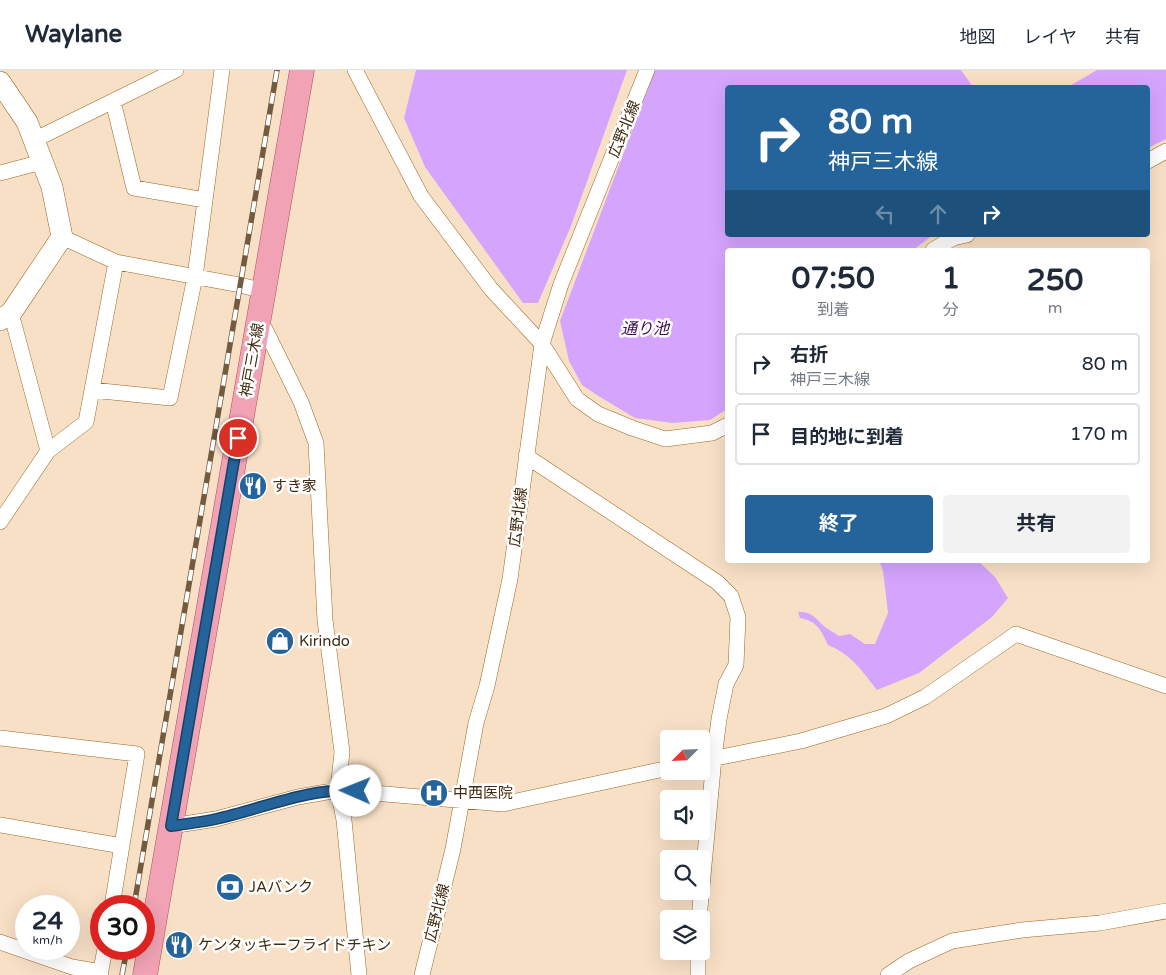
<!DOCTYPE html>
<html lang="ja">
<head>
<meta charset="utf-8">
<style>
  body { margin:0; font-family:"Varela Round","Noto Sans JP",sans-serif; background:#f2f2f3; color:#1f2937; height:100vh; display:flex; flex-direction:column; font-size:19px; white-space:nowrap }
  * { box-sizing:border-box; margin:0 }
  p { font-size:16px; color:#747a83 }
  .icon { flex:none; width:28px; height:28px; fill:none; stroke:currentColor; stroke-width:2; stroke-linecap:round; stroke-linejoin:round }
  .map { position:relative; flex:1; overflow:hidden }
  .sheet { position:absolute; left:725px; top:178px; width:425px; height:315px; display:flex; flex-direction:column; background:#fff; border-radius:5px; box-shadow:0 5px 20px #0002 }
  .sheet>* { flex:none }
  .guide { position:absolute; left:725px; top:15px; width:425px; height:152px; border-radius:5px; box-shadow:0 5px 20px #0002; background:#25649a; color:#fff; overflow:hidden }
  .needle { width:32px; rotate:246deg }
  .buttons { position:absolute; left:660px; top:660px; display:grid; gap:10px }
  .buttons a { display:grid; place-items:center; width:50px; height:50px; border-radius:5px; background:#fff; box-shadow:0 5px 20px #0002; font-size:25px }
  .speed { position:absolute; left:15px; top:825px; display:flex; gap:10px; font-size:25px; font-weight:700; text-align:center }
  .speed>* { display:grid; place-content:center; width:65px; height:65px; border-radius:50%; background:#fff; box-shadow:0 5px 20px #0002; line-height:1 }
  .speed small { font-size:12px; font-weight:400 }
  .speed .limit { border:8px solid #d22; background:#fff; color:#111 }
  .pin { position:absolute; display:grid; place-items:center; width:42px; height:42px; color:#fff; margin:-21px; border:2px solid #fff; border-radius:50%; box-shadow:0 1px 5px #0007 }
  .me { position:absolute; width:55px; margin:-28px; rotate:271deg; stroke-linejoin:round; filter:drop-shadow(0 0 4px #0008) }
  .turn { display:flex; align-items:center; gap:18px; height:105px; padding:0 20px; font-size:22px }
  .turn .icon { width:65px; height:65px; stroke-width:2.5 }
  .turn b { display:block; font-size:35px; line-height:42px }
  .lanes { display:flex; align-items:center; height:48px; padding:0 20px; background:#0003; justify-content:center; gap:25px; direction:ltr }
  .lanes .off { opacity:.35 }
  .eta { display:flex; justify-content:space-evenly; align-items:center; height:85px; text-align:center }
  .eta b { font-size:30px; font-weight:700; line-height:35px }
  .primary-button { display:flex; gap:10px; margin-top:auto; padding:10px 20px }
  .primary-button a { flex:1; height:58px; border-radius:5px; background:#25649a; color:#fff; font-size:20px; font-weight:700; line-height:58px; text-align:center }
  .primary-button a+a { background:#f2f2f3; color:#1f2937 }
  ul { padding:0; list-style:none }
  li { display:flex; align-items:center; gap:15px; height:62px; margin:0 10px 8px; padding:0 10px; border:2px solid #e0e1e3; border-radius:5px }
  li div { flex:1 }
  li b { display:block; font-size:19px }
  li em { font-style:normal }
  header { display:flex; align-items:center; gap:30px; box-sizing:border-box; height:70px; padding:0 25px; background:#fff; border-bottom:1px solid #e0e1e3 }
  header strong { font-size:24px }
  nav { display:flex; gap:28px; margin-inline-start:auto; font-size:18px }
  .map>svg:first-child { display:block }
  .water { fill:#d5a5fe }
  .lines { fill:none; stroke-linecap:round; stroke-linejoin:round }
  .street-casing { stroke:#9d6722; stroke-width:16 }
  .secondary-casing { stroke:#9d6722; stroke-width:22 }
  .primary-casing { stroke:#ad505a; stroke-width:25 }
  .street { stroke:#fff; stroke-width:15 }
  .secondary { stroke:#fff; stroke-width:21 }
  .primary { stroke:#f1a3b5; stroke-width:24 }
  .rail-casing { stroke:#725b3f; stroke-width:5.5 }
  .rail { stroke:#fff; stroke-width:4; stroke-dasharray:11; stroke-linecap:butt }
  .route-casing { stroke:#184164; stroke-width:12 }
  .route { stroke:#25649a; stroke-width:9 }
  .labels { text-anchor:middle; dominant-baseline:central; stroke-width:5; stroke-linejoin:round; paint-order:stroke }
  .street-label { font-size:15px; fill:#412a0e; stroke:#fff }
  .poi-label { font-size:15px; fill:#412a0e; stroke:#fff; text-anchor:start }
  .water-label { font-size:16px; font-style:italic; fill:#3c0a59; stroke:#fff }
</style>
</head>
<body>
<header>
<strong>Waylane</strong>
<nav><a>地図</a><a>レイヤ</a><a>共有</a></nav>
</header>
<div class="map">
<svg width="1166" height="905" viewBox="0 0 1166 905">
  <rect width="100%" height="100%" fill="#f8e0c6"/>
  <path class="water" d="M416,0H627L571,156L538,233H523L425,97L404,48Z
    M655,0H961L973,17L728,18V165H933L913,180H728L727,339L710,350L673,353L635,348L600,327L582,315L569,291L560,251Z
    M1097,0H1166V69L1148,78V18L1068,17Z
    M879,490H977L995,507L1008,528L992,547L919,603L877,620C862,601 852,585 828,575C821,560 817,551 800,548L798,542C812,541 816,549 825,557C829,560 835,563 839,566L850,564L865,574H875L888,543L883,501Z"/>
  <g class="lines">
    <defs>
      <path id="street" d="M355,0L421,126L491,219L542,274L577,329L598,344L632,358L665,369L712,363L728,355
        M113,31L134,118L205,130
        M34,70L176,0
        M1148,91L1166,81
        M0,103L42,92
        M62,167L116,192L240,215L264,221
        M933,180L953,168L967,165
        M11,243L48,381
        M257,257L265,259L301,332L316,373L325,550L342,682L338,720L344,750L359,905
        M92,320L170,328L195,207L222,0
        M526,386L717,512L731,526L738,547L736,595L726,614L719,649L714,688L699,849
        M0,452L48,381L86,352L116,192
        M0,668L137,684L112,836
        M701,691L801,671L886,646L925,627L1016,564L1166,616
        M0,755L122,776
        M171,756L216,749L298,727L338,720L503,734L669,698
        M0,872L72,897L101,902
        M698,881V905
        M100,905L105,879
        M422,905L453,779L476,653L487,616L510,509L542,274L561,214L647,0
        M888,905L909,891L952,871L1022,860L1100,853L1166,841"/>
      <path id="secondary" d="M0,12L27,52L52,117L62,167L11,243L0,250"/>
      <path id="primary" d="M145,905L302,0"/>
    </defs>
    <use href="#street" class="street-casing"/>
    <use href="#secondary" class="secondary-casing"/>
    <use href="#primary" class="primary-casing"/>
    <use href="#street" class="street"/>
    <use href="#secondary" class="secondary"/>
    <use href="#primary" class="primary"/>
    <defs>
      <path id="rail" d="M134,836L277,0
        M122,905L127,879"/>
    </defs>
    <use href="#rail" class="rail-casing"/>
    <use href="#rail" class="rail"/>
  </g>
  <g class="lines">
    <defs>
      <path id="route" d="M238,368L171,756C186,754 202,752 216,749C262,739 309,717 356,721"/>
    </defs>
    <use href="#route" class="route-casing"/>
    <use href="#route" class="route"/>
  </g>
  <defs>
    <symbol id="restaurant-disc" viewBox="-11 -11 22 22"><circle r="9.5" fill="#25649a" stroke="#fff"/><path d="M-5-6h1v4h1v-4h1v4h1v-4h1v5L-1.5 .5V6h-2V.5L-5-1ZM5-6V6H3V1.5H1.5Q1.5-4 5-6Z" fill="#fff"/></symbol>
    <symbol id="shop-disc" viewBox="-11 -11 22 22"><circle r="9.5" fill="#25649a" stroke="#fff"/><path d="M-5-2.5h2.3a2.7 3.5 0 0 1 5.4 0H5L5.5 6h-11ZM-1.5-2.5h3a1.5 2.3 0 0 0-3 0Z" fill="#fff"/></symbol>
    <symbol id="hospital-disc" viewBox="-11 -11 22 22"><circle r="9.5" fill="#25649a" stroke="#fff"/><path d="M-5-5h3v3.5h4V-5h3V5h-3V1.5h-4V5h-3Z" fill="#fff"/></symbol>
    <symbol id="bank-disc" viewBox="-11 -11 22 22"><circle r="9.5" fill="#25649a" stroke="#fff"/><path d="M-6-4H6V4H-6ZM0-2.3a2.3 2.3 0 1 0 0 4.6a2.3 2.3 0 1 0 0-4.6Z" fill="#fff"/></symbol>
  </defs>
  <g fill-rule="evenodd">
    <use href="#restaurant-disc" x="237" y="400" width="32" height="32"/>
    <use href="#shop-disc" x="264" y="555" width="32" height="32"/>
    <use href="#hospital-disc" x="418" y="707" width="32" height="32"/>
    <use href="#bank-disc" x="214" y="801" width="32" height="32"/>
    <use href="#restaurant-disc" x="163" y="859" width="32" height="32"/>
  </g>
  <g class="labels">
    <g class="street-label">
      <text transform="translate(624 59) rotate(-68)">広野北線</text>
      <text transform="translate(252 290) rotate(-80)">神戸三木線</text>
      <text transform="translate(518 447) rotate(-83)">広野北線</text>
      <text transform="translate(437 843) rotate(-76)">広野北線</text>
    </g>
    <g class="poi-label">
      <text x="272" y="416">すき家</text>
      <text x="299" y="571">Kirindo</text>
      <text x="453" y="723">中西医院</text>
      <text x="249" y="817">JAバンク</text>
      <text x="198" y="875">ケンタッキーフライドチキン</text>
    </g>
    <g class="water-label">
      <text x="645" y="259">通り池</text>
    </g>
  </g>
</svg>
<div class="buttons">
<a><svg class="needle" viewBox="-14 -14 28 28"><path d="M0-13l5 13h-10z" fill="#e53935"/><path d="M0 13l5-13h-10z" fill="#747a83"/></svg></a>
<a><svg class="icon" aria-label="sound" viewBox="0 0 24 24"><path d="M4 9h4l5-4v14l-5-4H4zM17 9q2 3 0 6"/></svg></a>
<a><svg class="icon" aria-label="search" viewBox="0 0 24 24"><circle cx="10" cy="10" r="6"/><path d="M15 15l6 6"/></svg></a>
<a><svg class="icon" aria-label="layers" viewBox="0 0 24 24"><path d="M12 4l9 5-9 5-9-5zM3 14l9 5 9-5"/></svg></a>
</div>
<div class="speed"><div>24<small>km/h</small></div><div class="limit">30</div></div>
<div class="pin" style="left:238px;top:368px;background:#d93025"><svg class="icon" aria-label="arrive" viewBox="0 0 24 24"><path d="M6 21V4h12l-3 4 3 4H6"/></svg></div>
<svg class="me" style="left:356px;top:721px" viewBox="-20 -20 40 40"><circle r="19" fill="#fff"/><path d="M0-13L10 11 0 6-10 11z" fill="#25649a"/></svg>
<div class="guide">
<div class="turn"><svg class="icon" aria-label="right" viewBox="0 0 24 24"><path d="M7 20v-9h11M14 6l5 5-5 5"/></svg><div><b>80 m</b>神戸三木線</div></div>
<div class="lanes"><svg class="icon off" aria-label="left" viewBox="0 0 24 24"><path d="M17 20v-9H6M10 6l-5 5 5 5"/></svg><svg class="icon off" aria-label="ahead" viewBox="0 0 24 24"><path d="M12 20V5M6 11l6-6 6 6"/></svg><svg class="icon" aria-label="right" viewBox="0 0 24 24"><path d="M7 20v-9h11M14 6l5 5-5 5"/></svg></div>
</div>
<section class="sheet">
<div class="eta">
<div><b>07:50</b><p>到着</p></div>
<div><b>1</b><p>分</p></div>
<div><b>250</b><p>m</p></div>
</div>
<ul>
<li><svg class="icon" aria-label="right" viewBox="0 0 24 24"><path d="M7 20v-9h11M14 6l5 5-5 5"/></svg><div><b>右折</b><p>神戸三木線</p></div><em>80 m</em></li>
<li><svg class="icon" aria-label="arrive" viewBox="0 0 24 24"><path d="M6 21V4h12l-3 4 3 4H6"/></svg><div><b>目的地に到着</b></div><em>170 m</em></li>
</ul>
<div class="primary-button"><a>終了</a><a>共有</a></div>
</section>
</div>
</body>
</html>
